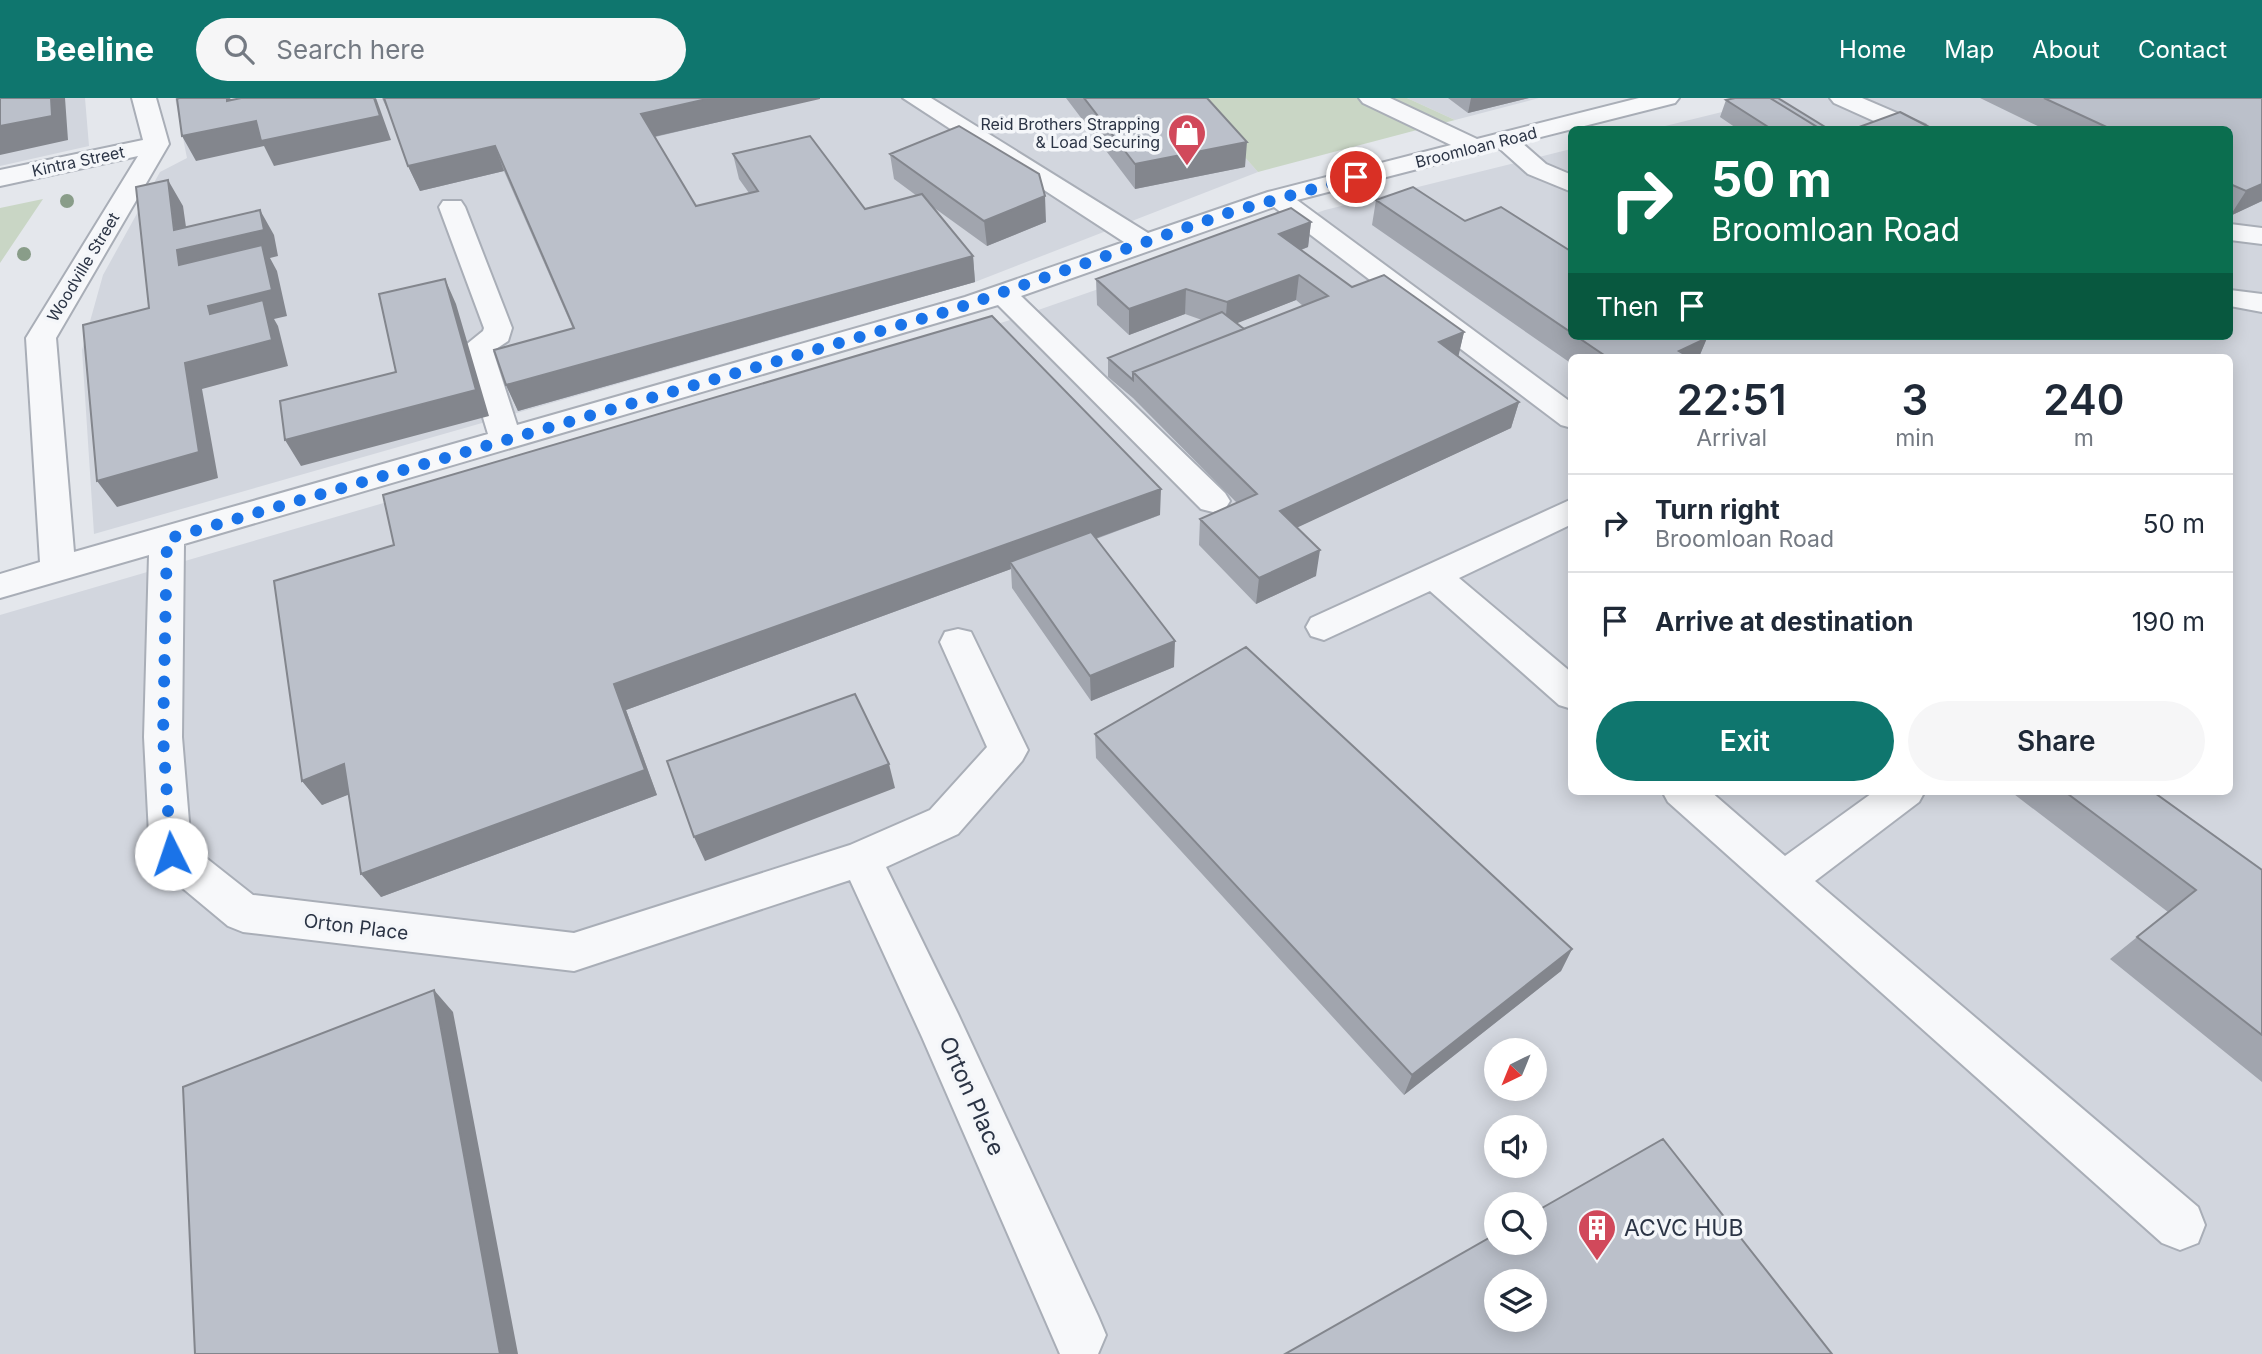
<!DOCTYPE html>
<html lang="en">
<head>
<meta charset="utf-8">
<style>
  body { margin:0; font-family:Inter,sans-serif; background:#f6f6f7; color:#1f2937; height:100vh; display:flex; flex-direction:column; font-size:26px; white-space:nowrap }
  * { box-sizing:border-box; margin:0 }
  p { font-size:23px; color:#747a83 }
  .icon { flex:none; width:38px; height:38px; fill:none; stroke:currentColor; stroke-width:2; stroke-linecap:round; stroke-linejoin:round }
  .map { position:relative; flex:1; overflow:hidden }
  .drawer { position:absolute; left:1568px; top:256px; width:665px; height:441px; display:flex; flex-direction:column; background:#fff; border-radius:10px; box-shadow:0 4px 18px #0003 }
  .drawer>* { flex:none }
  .hud { position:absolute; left:1568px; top:28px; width:665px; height:214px; border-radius:10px; box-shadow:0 4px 18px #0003; background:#0b6e4f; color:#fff; overflow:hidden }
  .needle { width:46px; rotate:223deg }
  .buttons { position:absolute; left:1484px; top:940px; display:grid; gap:14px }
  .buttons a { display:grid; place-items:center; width:63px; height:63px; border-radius:50%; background:#fff; box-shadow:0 4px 18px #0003; font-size:35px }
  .pin { position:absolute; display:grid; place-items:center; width:60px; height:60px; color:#fff; margin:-30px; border:4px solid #fff; border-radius:50%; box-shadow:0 2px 7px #0007 }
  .me { position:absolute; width:77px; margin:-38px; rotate:356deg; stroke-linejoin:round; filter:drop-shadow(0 0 5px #0008) }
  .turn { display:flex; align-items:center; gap:24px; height:147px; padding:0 28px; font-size:32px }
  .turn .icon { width:91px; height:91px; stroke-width:2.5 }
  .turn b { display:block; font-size:49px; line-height:60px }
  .then { display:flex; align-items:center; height:66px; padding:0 28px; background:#0003; gap:14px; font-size:26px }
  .eta { display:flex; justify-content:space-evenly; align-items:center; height:119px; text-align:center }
  .eta b { font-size:42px; font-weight:600; line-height:49px }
  .action { display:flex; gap:14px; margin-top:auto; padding:14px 28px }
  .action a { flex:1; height:80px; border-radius:42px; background:#0f766e; color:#fff; font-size:28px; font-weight:600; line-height:80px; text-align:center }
  .action a+a { background:#f6f6f7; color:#1f2937 }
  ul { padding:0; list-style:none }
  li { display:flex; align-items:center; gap:21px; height:98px; padding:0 28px; border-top:2px solid #e0e1e3 }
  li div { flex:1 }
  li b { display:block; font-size:26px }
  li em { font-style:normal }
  header { display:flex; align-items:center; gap:42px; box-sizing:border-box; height:98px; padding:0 35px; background:#0f766e; color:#fff }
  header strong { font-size:33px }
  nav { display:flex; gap:38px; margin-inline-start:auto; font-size:24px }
  .search { width:490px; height:63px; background:#f6f6f7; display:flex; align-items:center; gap:18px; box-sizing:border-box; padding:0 24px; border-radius:38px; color:#747a83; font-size:26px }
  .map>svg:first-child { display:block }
  .built { fill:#d2d6de; fill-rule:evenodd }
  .green { fill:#c9d6c5 }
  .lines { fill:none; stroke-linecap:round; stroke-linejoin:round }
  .minor-casing { stroke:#a9aeb7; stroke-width:4 }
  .minor { fill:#f7f8fa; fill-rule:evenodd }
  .tree { fill:#899d89 }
  .wall { fill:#a1a5ae; fill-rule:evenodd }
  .shaded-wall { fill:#83868d }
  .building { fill:#bbc0ca; stroke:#83868d; stroke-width:2; fill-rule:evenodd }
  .route { stroke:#1a73e8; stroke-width:12; stroke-dasharray:0 21.6 }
  .labels { text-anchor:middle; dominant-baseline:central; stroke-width:7; stroke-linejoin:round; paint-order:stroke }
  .far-poi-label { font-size:16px; fill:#2b3445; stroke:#f4f6f9; text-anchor:end }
  .far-street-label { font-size:16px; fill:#2b3445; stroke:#f4f6f9 }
  .street-label { font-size:19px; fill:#2b3445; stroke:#f4f6f9 }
  .near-street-label { font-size:23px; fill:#2b3445; stroke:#f4f6f9 }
  .near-poi-label { font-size:23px; fill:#2b3445; stroke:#f4f6f9; text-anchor:start }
</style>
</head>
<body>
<header>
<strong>Beeline</strong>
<div class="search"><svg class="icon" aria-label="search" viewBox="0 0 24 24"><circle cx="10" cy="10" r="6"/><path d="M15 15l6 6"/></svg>Search here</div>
<nav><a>Home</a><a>Map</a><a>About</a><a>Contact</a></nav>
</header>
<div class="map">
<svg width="2262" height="1256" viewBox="0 0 2262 1256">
  <rect width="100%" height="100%" fill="#e4e7ec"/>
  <path class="built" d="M0,0H85L89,48L0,68Z
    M175,0H1192L1258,74L975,184L94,436L82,252L103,177L160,74L187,60Z
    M1407,0H1539L1455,22Z
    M1760,0H2262V1256H0V517L1007,223L1325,112L1571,51L1572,238H2230V32L1653,31L1722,14ZM1572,259H2230V693H1572ZM1496,952H1535V990H1496ZM1496,1029H1535V1068H1496ZM1496,1106H1535V1144H1496ZM1496,1183H1535V1222H1496Z"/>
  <path class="green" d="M1192,0H1407L1455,22L1258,74Z
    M43,101L0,165V110Z"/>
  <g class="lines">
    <defs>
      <path id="minor" d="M132,0H156L169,46L56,240L74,454L488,336L462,250L483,233L484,230L439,109L443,103H461L465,109L512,230L508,243L493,253L517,327L965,199L1124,144L903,0H931L1148,135L1268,94L1451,47L1363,5L1359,0H1390L1477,41L1639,0H1679L1675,5L1521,44L1546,66L1572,77V94L1528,76L1499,50L1297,102L1572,305V330L1561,327L1274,109L1021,198L1225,395L1230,403L1225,411L1213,414L1201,411L998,207L184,446L182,639L191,748L253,797L574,835L850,747L930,712L987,649L940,544L945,534L958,531L971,534L1028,652L1022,663L958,736L886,769L958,916L1098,1218L1106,1237L1098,1256H1060L922,939L850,782L574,873L243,834L228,828L156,768L150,756L144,639L149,457L0,500V476L40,464L26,240L138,58L0,88V72L143,42Z
        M1830,0H1862L1925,27L1928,32H1894L1834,5Z
        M2230,126L2262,130V146L2230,142Z
        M2230,192L2262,196V214L2230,208Z
        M1572,401V426L1459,480L1572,575V611L1559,607L1430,493L1324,542L1311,538L1306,529L1311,520Z
        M1662,693H1710L1785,758L1875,693H1925L1919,704L1815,783L2198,1109L2205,1127L2198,1145L2180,1152L2162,1145L1668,704Z"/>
    </defs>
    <use href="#minor" class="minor-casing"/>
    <use href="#minor" class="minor"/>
  </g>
  <g class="tree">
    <circle cx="67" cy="103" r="7"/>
    <circle cx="24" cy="156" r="7"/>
  </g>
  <path class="wall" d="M382,0H820L655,39L696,108L749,95L739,81L733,56L865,111L917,98L894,81L890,56L1046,124L987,148L933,109L973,158L975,184L518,313L506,287L573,231L504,73L420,93L408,68L388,11H387Z
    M1066,0H1207L1245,69L1135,91Z
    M1448,0H1529L1468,15Z
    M1980,0H2262V103L2230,118V32H2046Z
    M1726,2L1830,32H1739L1720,19Z
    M1376,102L1465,123L1572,154V238H1703L1707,240L1699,259H1572V266L1372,127Z
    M1311,124L1308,149L1301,152L1352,189L1464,234L1458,258L1519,304L1511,330L1297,429L1316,478L1256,506L1199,447L1200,421L1237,405L1133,300L1108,279V260L1202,222L1185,216L1129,237L1097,207L1096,181ZM1296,202L1303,208L1244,231L1236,225Z
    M1160,417L1096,441L1174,569L1091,603L1012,490L1011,471L626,612L657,697L381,799L349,696L322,707L302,683Z
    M1095,636L1572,851L1561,873L1404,997L1096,660Z
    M2010,693H2152L2262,772V984L2110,861L2168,814Z"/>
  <path class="shaded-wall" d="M51,0H65L68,42L0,57V28Z
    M227,0H230L238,15L376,0L391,42L274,68L264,48L196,63L182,38L227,3Z
    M711,0H820V1L648,40L641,16Z
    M1471,0H1529L1468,15Z
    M1247,44L1245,69L1135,91V66Z
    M495,48L504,73L420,93L408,68Z
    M168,82L183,108L189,150L260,112L274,137L278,158L270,160L277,173L287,218L274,221L278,228L288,268L202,291L218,380L117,409L97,383L185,265L226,242L179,167Z
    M2262,86V103L2230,118L2246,93Z
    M1045,98L1046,124L987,148L984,123Z
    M1311,124L1308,149L1277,161L1279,136Z
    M973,158L975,184L518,313L506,287Z
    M1299,177L1296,202L1225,230L1227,204Z
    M445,181L456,206L489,318L301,368L285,342L476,292Z
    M1186,191L1185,216L1129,237V211Z
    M1464,234L1458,260L1439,244Z
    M1707,240L1699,259H1677L1679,253Z
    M1519,304L1511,330L1277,439L1280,413Z
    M1161,391L1160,417L1014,470L1010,464L1011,471L626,612L657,697L381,799L361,776L614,586Z
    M1320,452L1316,478L1256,506L1259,480Z
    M1175,543L1174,569L1091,603L1090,578Z
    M344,666L363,691L322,707L302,683Z
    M889,666L895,690L705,763L694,739Z
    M1572,851L1561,873L1404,997L1412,977Z
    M434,892L453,914L518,1256H500Z"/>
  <path class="building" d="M0,0H51L52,18L0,28Z
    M179,0H227V3L241,0H374L380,18L261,43L256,23L182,38L177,1Z
    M384,0H711L641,16L696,108L758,93L733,56L810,38L865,111L922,96L973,158L506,287L494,252L574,230L495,48L408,68Z
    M1084,0H1207L1247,44L1135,66Z
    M1735,0H1770L1822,32H1773L1726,2Z
    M1770,0H1778L1830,32H1822Z
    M2044,0H2262V86L2246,93L2230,86V32H2113Z
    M1900,14L1935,32H1851Z
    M959,28L1039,76L1045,98L984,123L890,56Z
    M168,82L174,132L260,112L264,132L177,152L179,167L262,147L272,192L208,208L210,216L263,202L272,242L185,265L199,354L97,383L83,227L149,210L136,89Z
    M1413,89L1465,123L1501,109L1572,154V235L1376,102Z
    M1291,110L1311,124L1279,136L1352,189L1384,177L1464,234L1439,244L1519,304L1280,413L1320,452L1259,480L1200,421L1257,396L1133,274L1328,198L1299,177L1227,204L1186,191L1129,211L1096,181Z
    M445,181L476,292L285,342L280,303L396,274L379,196Z
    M1222,214L1244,231L1133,274V282L1108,260Z
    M992,218L1161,391L614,586L645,672L361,776L344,666L302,683L274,483L394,447L383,397Z
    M1576,238H1703L1707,240L1679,253L1689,259H1607Z
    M1091,434L1175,543L1090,578L1010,464Z
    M1246,549L1572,851L1412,977L1095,636Z
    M855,596L889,666L694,739L667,663Z
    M2064,693H2152L2262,772V937L2137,839L2196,792Z
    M434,892L500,1256H195L183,989Z
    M1663,1041L1832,1256H1285L1496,1136V1144H1535V1114ZM1496,1183H1535V1222H1496Z"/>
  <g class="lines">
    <path class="route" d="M171,756L163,639L167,441L952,212L1231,114L1356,79"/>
  </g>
  <defs>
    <symbol id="shop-pin" viewBox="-11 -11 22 30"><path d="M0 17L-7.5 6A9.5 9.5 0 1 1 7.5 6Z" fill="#d1495b" stroke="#f4f6f9"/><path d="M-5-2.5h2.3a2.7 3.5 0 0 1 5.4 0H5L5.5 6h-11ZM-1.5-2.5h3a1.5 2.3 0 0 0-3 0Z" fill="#fff"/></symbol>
    <symbol id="building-pin" viewBox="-11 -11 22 30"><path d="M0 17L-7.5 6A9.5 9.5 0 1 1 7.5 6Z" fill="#d1495b" stroke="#f4f6f9"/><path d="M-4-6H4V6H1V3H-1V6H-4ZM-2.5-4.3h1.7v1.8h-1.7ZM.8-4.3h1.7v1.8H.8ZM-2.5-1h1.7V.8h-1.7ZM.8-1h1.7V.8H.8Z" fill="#fff"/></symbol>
  </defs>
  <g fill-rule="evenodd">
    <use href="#shop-pin" x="1165" y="13" width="44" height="60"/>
    <use href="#building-pin" x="1575" y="1108" width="44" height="60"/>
  </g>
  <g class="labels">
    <g class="far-poi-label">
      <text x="1160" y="26">Reid Brothers Strapping<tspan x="1160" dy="18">&amp; Load Securing</tspan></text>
    </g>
    <g class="far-street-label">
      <text transform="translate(1476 49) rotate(-14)">Broomloan Road</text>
      <text transform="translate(78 63) rotate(-12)">Kintra Street</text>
      <text transform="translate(83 169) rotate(-59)">Woodville Street</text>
    </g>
    <g class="street-label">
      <text transform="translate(356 829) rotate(7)">Orton Place</text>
    </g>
    <g class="near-street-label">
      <text transform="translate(972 998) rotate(66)">Orton Place</text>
    </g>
    <g class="near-poi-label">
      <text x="1624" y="1130">ACVC HUB</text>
    </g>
  </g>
</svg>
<div class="buttons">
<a><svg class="needle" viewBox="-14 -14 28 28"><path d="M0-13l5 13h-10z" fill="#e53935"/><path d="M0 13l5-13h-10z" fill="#747a83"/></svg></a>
<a><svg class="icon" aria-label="sound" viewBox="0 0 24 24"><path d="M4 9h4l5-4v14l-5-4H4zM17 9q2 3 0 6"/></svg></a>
<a><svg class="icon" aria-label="search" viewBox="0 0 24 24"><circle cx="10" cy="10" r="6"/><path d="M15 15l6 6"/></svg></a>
<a><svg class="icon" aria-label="layers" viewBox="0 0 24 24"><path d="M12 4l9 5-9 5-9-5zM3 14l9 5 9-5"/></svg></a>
</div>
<div class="pin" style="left:1356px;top:79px;background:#d93025"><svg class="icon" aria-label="arrive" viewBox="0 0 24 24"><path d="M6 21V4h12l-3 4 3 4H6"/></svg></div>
<svg class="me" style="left:171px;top:756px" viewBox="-20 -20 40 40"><circle r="19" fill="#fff"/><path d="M0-13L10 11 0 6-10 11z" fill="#1a73e8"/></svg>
<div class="hud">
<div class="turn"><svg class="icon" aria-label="right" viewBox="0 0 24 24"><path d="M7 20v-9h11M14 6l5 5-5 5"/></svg><div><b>50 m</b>Broomloan Road</div></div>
<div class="then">Then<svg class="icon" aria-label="arrive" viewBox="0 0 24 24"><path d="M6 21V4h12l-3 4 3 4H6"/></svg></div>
</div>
<section class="drawer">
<div class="eta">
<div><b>22:51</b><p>Arrival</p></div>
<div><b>3</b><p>min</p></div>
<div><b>240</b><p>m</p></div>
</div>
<ul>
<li><svg class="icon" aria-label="right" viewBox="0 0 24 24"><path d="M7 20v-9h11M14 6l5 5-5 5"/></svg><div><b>Turn right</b><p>Broomloan Road</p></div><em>50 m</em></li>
<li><svg class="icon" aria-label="arrive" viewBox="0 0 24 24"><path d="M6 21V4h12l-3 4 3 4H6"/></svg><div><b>Arrive at destination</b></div><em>190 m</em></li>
</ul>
<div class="action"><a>Exit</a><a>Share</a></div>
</section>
</div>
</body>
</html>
